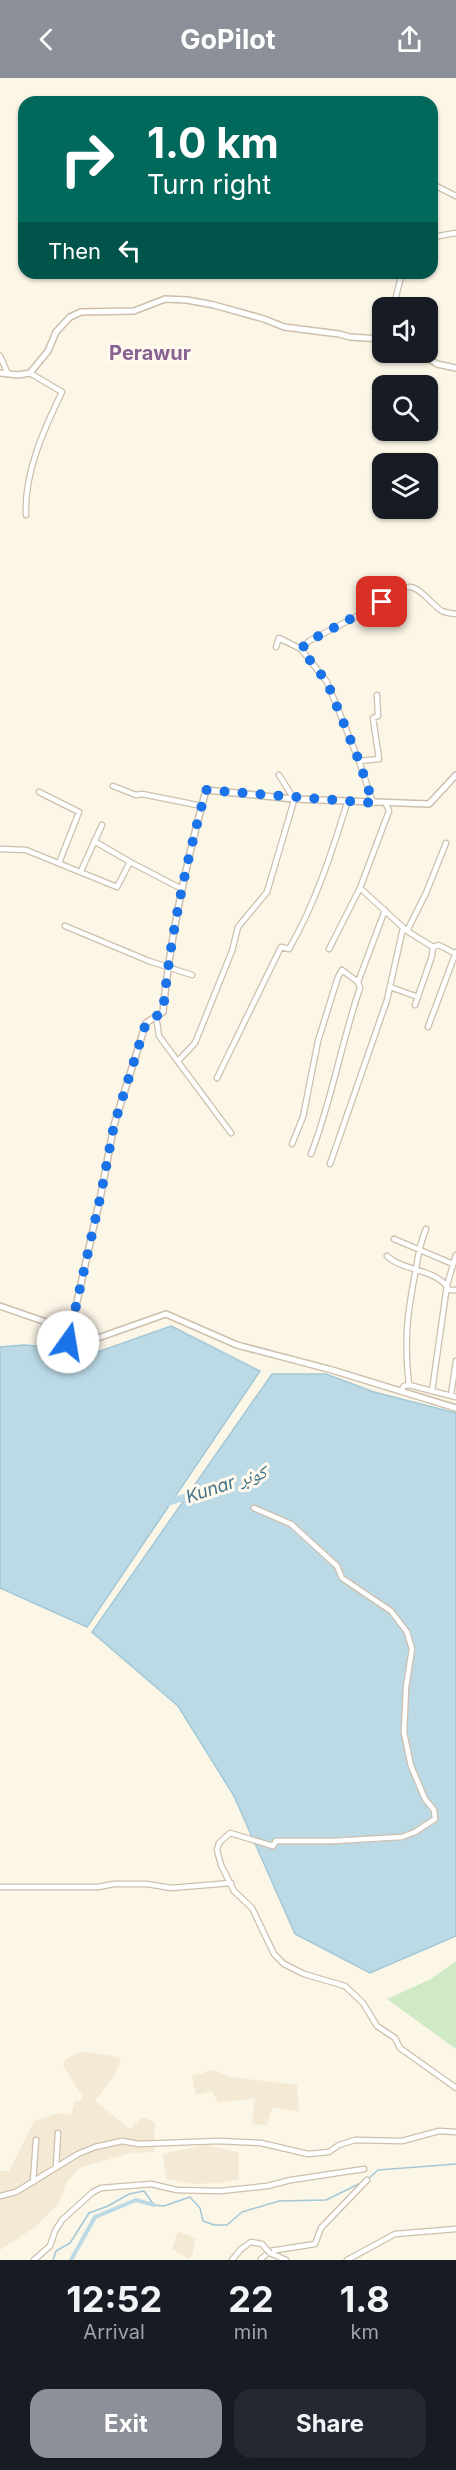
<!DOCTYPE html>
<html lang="en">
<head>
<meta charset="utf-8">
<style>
  body { margin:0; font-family:Inter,"Noto Naskh Arabic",sans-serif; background:#242831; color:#f1f3f6; height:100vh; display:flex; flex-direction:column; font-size:22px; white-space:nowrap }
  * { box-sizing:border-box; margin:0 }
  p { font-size:20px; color:#9ea1a6 }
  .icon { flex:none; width:33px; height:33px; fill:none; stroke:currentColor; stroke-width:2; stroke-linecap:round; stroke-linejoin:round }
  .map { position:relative; height:2182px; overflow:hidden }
  .details { display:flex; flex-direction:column; background:#171b24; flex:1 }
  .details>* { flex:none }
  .top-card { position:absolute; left:18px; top:18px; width:420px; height:183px; border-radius:18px; box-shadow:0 2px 4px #0004; background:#00695c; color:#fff; overflow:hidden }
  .buttons { position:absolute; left:372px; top:219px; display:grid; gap:12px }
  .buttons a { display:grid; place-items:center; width:66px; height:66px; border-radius:12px; background:#171b24; box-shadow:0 2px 4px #0004; font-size:30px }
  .pin { position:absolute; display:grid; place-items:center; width:51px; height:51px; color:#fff; margin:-26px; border-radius:12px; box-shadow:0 3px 9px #0006 }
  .me { position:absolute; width:66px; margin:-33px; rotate:13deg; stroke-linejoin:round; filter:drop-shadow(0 0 4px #0008) }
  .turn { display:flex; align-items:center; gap:21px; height:126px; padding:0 30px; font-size:27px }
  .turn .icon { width:78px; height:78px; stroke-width:2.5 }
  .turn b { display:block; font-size:42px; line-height:51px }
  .then { display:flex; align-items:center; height:57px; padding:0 30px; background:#0003; gap:12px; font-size:22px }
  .eta { display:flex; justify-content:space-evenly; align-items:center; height:102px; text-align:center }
  .eta b { font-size:36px; font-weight:700; line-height:42px }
  .button { display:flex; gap:12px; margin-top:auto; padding:12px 30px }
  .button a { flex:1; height:69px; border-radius:18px; background:#8c9099; color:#fff; font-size:24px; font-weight:700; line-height:69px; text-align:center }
  .button a+a { background:#242831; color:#f1f3f6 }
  header { display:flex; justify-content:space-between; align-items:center; height:78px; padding:0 30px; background:#8c9099; color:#fff; font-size:27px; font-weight:700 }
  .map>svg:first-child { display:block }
  .residential { fill:#f4e9d5 }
  .green { fill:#d0eac5 }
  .water { fill:#bbdae6; stroke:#a2c8d7; stroke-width:1.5 }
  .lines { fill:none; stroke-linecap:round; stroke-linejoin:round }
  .stream { stroke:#a2c8d7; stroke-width:1.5 }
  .canal { stroke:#bbdae6; stroke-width:4 }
  .river { stroke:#bbdae6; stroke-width:7 }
  .minor-casing { stroke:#cebfad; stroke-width:7 }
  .tertiary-casing { stroke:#cebfad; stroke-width:8 }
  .minor { stroke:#fff; stroke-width:4.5 }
  .tertiary { stroke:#fff; stroke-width:5 }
  .minor-bridge-casing { stroke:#cebfad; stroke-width:7; stroke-linecap:butt }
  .minor-bridge { stroke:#fff; stroke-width:4.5 }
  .route { stroke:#1a73e8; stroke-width:10; stroke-dasharray:0 18 }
  .labels { text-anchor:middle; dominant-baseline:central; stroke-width:6; stroke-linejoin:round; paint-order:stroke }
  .water-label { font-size:18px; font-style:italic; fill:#467588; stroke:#fffaed }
  .quarter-label { font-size:20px; font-weight:bold; fill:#886392; stroke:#fffaed }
</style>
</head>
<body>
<header><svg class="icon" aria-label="back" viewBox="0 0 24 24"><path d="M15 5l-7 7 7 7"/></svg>GoPilot<svg class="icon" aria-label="share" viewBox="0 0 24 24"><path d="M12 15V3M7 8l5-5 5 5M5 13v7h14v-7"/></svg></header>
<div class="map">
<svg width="456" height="2182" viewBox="0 0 456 2182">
  <rect width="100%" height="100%" fill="#fcf6e7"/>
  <path class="residential" d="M80,1973L119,1979L121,1982L115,1996L95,2023L130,2051L142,2039L155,2044L154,2074L131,2075L79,2090L66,2105L59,2125L35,2149L0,2172V2093H9L35,2042L61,2035L71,2037L75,2023L79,2024L83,2019L63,1988L65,1982Z
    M213,1992L232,1999L297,2007L299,2033L272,2030L267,2048L252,2045L255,2021L218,2024L212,2013L196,2017L192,1998Z
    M205,2067L238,2074L239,2101L219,2105L193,2106L166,2101L163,2076Z
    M178,2154L196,2160L192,2178L189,2181L172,2171Z"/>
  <path class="green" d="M456,1883V1971L387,1921L431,1901Z"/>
  <path class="water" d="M171,1248L260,1293L87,1549L0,1510V1269L24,1267L64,1270L89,1277Z
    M272,1296H326L374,1314L456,1335V1858L370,1895L295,1856L234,1718L178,1628L92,1554Z"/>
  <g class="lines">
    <path class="stream" d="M368,2101L378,2092L456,2086
      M53,2182L56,2173L70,2165L89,2135L108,2128L129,2116L144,2113L154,2127L164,2128L190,2119L200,2130L203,2143L214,2147H227L242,2134L279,2123L326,2122L361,2105"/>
    <path class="canal" d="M71,2182L95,2139L136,2122L154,2127"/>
    <path class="river" d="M166,1425L195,1416"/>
    <defs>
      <path id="minor" d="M432,106L456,118
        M432,159L456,155
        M393,230L402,195
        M0,278L8,296
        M26,437C24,395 44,351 62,314L30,295
        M276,569L279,560L301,571
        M359,683L379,681L373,640L378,638L377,617
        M113,708L136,717L142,716L202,728
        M39,714L79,734L59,785
        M373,725L359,683L327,604L301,571L309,563L396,518C413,494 428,525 442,533C446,535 452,535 456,536
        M386,726L389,733L360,810L407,853L433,869L439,867L456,876
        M94,763L130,784
        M0,771L26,772L117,809L130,784L182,811
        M81,793L102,747
        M65,848L149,883L192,897
        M329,871L360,810
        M390,909L418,919
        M415,927L432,878L433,869
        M156,938L159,958L231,1055
        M428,949L456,874
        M178,983L195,965L232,873L238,849L267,814L293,726L294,721L279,697
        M217,1000L281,869L289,871C316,824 332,774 348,722
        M292,1066L303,1039L318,963L338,899L342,892L358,904
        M311,1076C332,1022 341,965 360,910L358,904L385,832
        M330,1086L387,922L403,850L407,853L426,815L446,765
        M394,1161L453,1186
        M387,1178C404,1194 437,1190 449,1212H456
        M409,1307C404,1262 407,1236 416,1191C418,1177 420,1165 426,1151
        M401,1313L404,1308L409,1307L456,1319
        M432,1313L447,1207L456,1177
        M451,1317L456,1283
        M254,1430L291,1446L337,1488L342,1500L391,1533L407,1554L412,1571L406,1609L404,1655L411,1688L425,1721L434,1732L435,1741L415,1754L402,1759L333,1763H276L273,1768L230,1755L219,1765L217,1772L221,1787L234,1813L252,1830L274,1876L284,1886L304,1896L345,1908L363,1925L377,1948L395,1960L400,1970L456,2010
        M0,1809H98L114,1806H147L171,1810L231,1805
        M56,2089L58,2055
        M33,2104L36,2062
        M0,2118L16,2114L78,2076L95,2069L122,2063L139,2066L218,2063L261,2065L308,2076L329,2074L339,2067L355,2062L402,2063L439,2053L456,2054
        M270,2175L286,2182
        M261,2181L270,2173L315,2166L321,2150L367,2102
        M34,2182L50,2168L55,2153L62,2142L93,2114L101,2110L151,2106L177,2112L220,2113L267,2108L291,2102L364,2091
        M232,2182L241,2171L251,2164L262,2166L267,2172
        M347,2182L395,2156L456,2151"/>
      <path id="tertiary" d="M419,274L437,286L456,290
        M0,295L18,297L30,295L48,273L56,254L70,239L81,234L134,233L165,221L187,222L214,227L264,241L284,249L339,256L350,259L382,261
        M0,1228L95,1261L166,1236L237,1267L332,1292L456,1330
        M68,1264L101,1116L114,1047L146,945L163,934C170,859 186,785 206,712L294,721L429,726L456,697"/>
    </defs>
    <use href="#minor" class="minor-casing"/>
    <use href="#tertiary" class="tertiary-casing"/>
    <use href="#minor" class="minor"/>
    <use href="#tertiary" class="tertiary"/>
    <defs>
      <path id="minor-bridge" d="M267,2172L270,2175"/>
    </defs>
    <use href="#minor-bridge" class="minor-bridge-casing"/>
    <use href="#minor-bridge" class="minor-bridge"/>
  </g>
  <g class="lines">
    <path class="route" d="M68,1264L101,1116L114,1047L146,945L163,934C170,859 186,785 206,712L373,725L359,683L327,604L301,571L309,563L382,524"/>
  </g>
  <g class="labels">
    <g class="water-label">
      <text transform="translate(226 1406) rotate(-18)">Kunar کونړ</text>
    </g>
    <g class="quarter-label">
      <text x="150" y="275">Perawur</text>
    </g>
  </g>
</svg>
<div class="buttons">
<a><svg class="icon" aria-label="sound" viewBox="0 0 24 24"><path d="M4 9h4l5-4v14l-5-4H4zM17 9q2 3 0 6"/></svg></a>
<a><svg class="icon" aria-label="search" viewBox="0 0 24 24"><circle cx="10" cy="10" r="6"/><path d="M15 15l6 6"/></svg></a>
<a><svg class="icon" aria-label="layers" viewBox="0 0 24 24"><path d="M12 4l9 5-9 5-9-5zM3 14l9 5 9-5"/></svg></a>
</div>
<div class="pin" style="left:382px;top:524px;background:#d93025"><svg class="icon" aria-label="arrive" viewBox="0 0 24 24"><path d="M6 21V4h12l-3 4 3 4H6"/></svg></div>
<svg class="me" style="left:68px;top:1264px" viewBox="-20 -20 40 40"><circle r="19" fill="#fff"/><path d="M0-13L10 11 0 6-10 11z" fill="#1a73e8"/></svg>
<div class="top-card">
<div class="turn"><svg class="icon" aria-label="right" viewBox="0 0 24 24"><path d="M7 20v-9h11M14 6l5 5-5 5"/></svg><div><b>1.0 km</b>Turn right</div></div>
<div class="then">Then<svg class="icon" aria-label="left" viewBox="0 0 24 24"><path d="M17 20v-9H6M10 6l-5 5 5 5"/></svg></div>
</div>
</div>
<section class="details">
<div class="eta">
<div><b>12:52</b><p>Arrival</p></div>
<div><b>22</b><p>min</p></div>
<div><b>1.8</b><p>km</p></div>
</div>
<div class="button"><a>Exit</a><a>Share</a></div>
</section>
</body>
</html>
